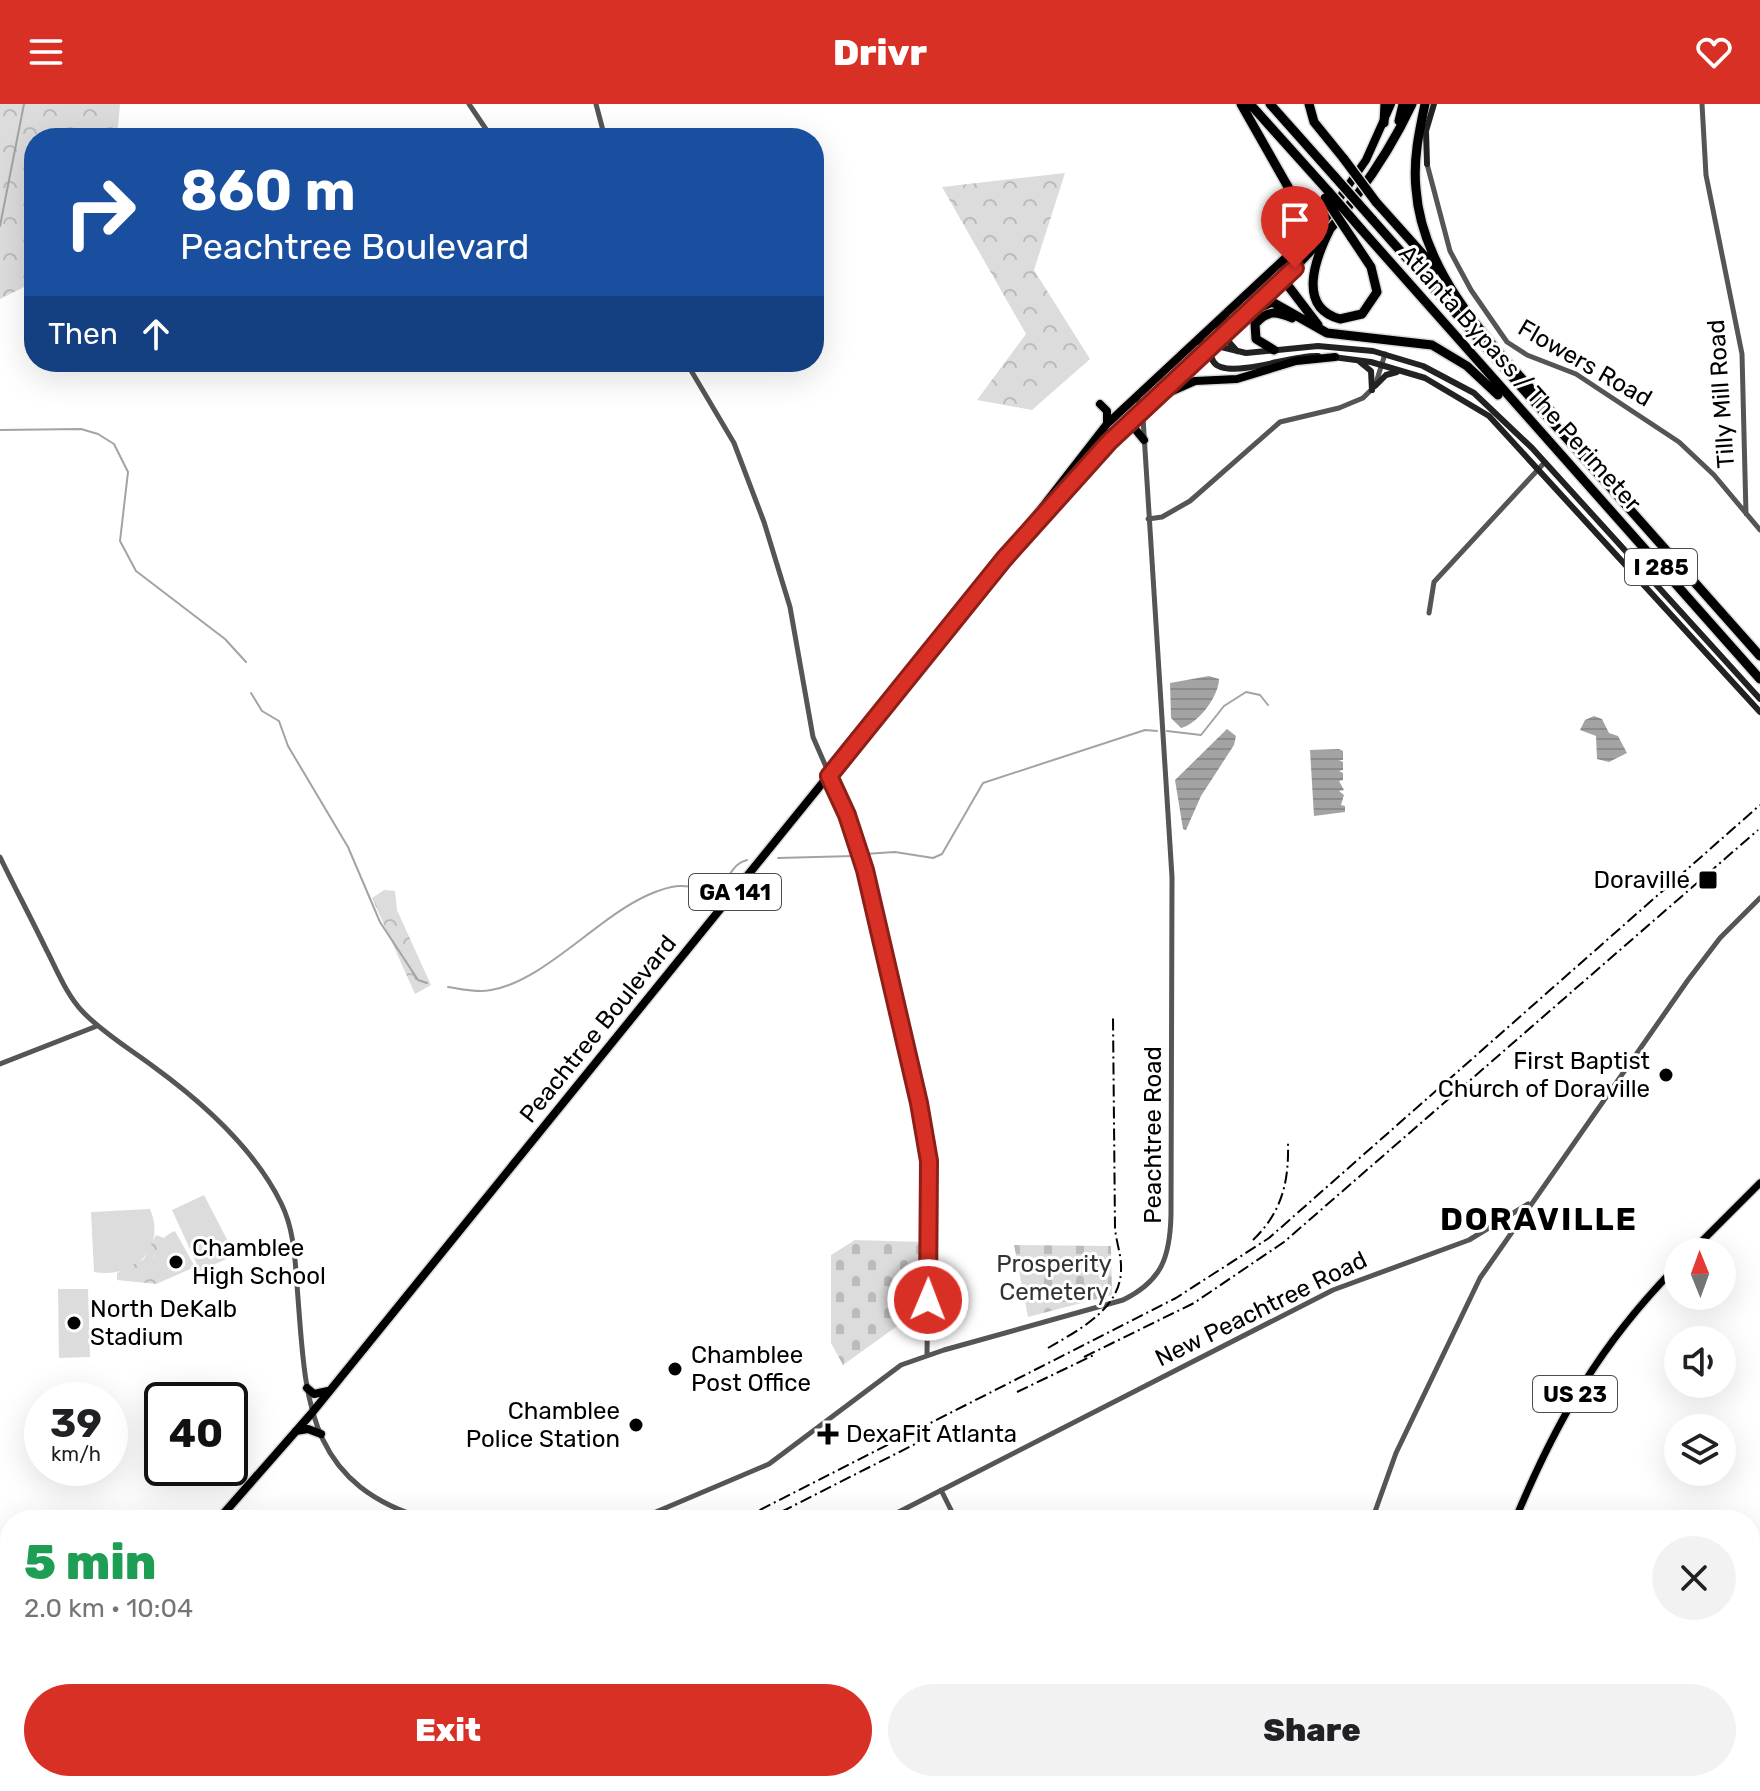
<!DOCTYPE html>
<html lang="en">
<head>
<meta charset="utf-8">
<style>
  body { margin:0; font-family:Rubik,sans-serif; background:#f2f2f2; color:#202124; height:100vh; display:flex; flex-direction:column; font-size:30px; white-space:nowrap }
  * { box-sizing:border-box; margin:0 }
  p { font-size:26px; color:#757577 }
  .icon { flex:none; width:44px; height:44px; fill:none; stroke:currentColor; stroke-width:2; stroke-linecap:round; stroke-linejoin:round }
  .map { position:relative; flex:1; overflow:hidden }
  .panel { position:absolute; left:0px; top:1406px; width:1760px; height:282px; display:flex; flex-direction:column; background:#fff; border-radius:32px 32px 0 0; box-shadow:0 8px 32px #0002 }
  .panel>* { flex:none }
  .top-card { position:absolute; left:24px; top:24px; width:800px; height:244px; border-radius:32px; box-shadow:0 8px 32px #0002; background:#1a4fa0; color:#fff; overflow:hidden }
  .needle { width:52px; rotate:359deg }
  .buttons { position:absolute; left:1664px; top:1134px; display:grid; gap:16px }
  .buttons a { display:grid; place-items:center; width:72px; height:72px; border-radius:50%; background:#fff; box-shadow:0 8px 32px #0002; font-size:40px }
  .speed { position:absolute; left:24px; top:1278px; display:flex; gap:16px; font-size:40px; font-weight:700; text-align:center }
  .speed>* { display:grid; place-content:center; width:104px; height:104px; border-radius:50%; background:#fff; box-shadow:0 8px 32px #0002; line-height:1 }
  .speed small { font-size:20px; font-weight:400 }
  .speed .limit { border:4px solid #111; border-radius:12px; background:#fff; color:#111 }
  .pin { position:absolute; display:grid; place-items:center; width:68px; height:68px; color:#fff; margin:-82px -34px; border-radius:50% 50% 50% 0; rotate:-45deg; box-shadow:0 0 8px #0007 }
  .pin .icon { rotate:45deg }
  .me { position:absolute; width:88px; margin:-44px; rotate:1deg; stroke-linejoin:round; filter:drop-shadow(0 0 6px #0008) }
  .turn { display:flex; align-items:center; gap:28px; height:168px; padding:0 24px; font-size:36px }
  .turn .icon { width:104px; height:104px; stroke-width:2.5 }
  .turn b { display:block; font-size:56px; line-height:68px }
  .then { display:flex; align-items:center; height:76px; padding:0 24px; background:#0003; gap:16px; font-size:30px }
  .round { display:grid; place-items:center; flex:none; width:84px; height:84px; border-radius:42px; background:#f2f2f2 }
  .headline { display:flex; align-items:center; justify-content:space-between; height:136px; padding:0 24px }
  h1 { font-size:48px; font-weight:800; line-height:60px; color:#1e9e55 }
  .primary-button { display:flex; gap:16px; margin-top:auto; padding:16px 24px }
  .primary-button a { flex:1; height:92px; border-radius:48px; background:#d93025; color:#fff; font-size:32px; font-weight:800; line-height:92px; text-align:center }
  .primary-button a+a { background:#f2f2f2; color:#202124 }
  header { display:flex; justify-content:space-between; align-items:center; height:104px; padding:0 24px; background:#d93025; color:#fff; font-size:36px; font-weight:800 }
  .map>svg:first-child { display:block }
  .green { fill:#dcdcdc }
  .forest { fill:url(#forest-crowns) }
  .cemetery { fill:url(#cemetery-stones) }
  .water { fill:url(#water-rules) }
  .lines { fill:none; stroke-linecap:round; stroke-linejoin:round }
  .stream { stroke:#a3a3a3; stroke-width:2 }
  .primary-casing { stroke:#dbdbdb; stroke-width:10 }
  .trunk-casing { stroke:#dbdbdb; stroke-width:11 }
  .motorway-casing { stroke:#dbdbdb; stroke-width:12 }
  .tertiary { stroke:#555; stroke-width:5 }
  .secondary { stroke:#222; stroke-width:6 }
  .primary { stroke:#000; stroke-width:7 }
  .trunk { stroke:#000; stroke-width:8 }
  .motorway { stroke:#000; stroke-width:9 }
  .rail { stroke:#000; stroke-width:2; stroke-dasharray:12 4 2 4; stroke-linecap:butt }
  .motorway-bridge-casing { stroke:#dbdbdb; stroke-width:12; stroke-linecap:butt }
  .motorway-bridge { stroke:#000; stroke-width:9 }
  .route-casing { stroke:#8d1f18; stroke-width:20 }
  .route { stroke:#d93025; stroke-width:14 }
  .poi-dot { fill:#000; stroke:#fff; stroke-width:3 }
  .labels { text-anchor:middle; dominant-baseline:central; stroke-width:6; stroke-linejoin:round; paint-order:stroke }
  .shield { fill:#fff; stroke:#4c4c4c; stroke-width:2 }
  .shield-label { font-size:22px; font-weight:bold; fill:#000 }
  .street-label { font-size:24px; fill:#000; stroke:#fff }
  .poi-label { font-size:24px; fill:#000; stroke:#fff; text-anchor:start }
  .park-label { font-size:24px; fill:#333; stroke:#fff }
  .district-label { font-size:32px; font-weight:bold; letter-spacing:2px; fill:#000; stroke:#fff }
</style>
</head>
<body>
<header><svg class="icon" aria-label="menu" viewBox="0 0 24 24"><path d="M4 6h16M4 12h16M4 18h16"/></svg>Drivr<svg class="icon" aria-label="heart" viewBox="0 0 24 24"><path d="M12 20l-8-8c-3-5 5-10 8-4 3-6 11-1 8 4z"/></svg></header>
<div class="map">
<svg width="1760" height="1687" viewBox="0 0 1760 1687">
  <defs>
    <pattern id="forest-crowns" width="20" height="18" patternUnits="userSpaceOnUse" patternTransform="scale(2)"><rect width="20" height="18" fill="#dcdcdc"/><path d="M2 6a3 3 0 1 1 6 0M12 15a3 3 0 1 1 6 0" fill="none" stroke="#bbb"/></pattern>
    <pattern id="cemetery-stones" width="16" height="16" patternUnits="userSpaceOnUse" patternTransform="scale(2)"><rect width="16" height="16" fill="#dcdcdc"/><path d="M2 7V4a2 2 0 0 1 4 0v3zM10 15v-3a2 2 0 0 1 4 0v3z" fill="#bbb"/></pattern>
    <pattern id="water-rules" width="6" height="5" patternUnits="userSpaceOnUse" patternTransform="scale(2)"><rect width="6" height="5" fill="#a3a3a3"/><path d="M0 2.5h6" fill="none" stroke="#8b8b8b"/></pattern>
  </defs>
  <rect width="100%" height="100%" fill="#fff"/>
  <path class="green" d="M204,1091L235,1151L200,1167L172,1106Z
    M150,1105C167,1145 133,1175 94,1168L91,1108Z
    M175,1127L195,1163L156,1180C149,1159 152,1137 175,1127Z
    M58,1185H88L90,1253L59,1254Z"/>
  <path class="forest" d="M0,0H120L117,34H34V178L0,195Z
    M1065,69L1034,166L1090,255L1032,306L977,296L1026,230L942,83Z
    M384,786L395,787L397,806L431,881L415,890L372,794Z
    M156,1131L164,1134L153,1152L156,1180L117,1176V1169L144,1155Z
    M1760,1442V1556L1750,1546V1443Z"/>
  <path class="cemetery" d="M855,1136L923,1138L924,1220H900L843,1261L831,1239V1151Z
    M1014,1141L1111,1142L1112,1191L1028,1213Z"/>
  <path class="water" d="M1209,572L1219,575C1219,592 1198,620 1181,624L1171,614L1170,579Z
    M1594,612L1602,615L1609,629L1618,632L1627,649L1609,658L1597,655L1596,632L1580,626L1585,616Z
    M1227,625L1236,632L1234,641L1201,692L1186,726L1183,725L1175,676Z
    M1339,645L1343,647V656H1339L1343,658V666L1339,667L1343,669V676L1339,677L1344,686L1339,687L1344,691L1341,701L1345,702V708L1314,712L1310,646Z"/>
  <g class="lines">
    <path class="stream" d="M0,122L24,0
      M0,326L81,325L98,330L114,340L128,368L120,437L136,467L225,535L246,558
      M251,589L262,607L279,617L288,642L348,743L380,818L418,876L427,879
      M1167,627L1201,631L1224,602L1246,588L1260,591L1268,601
      M864,750L895,748L933,754L942,750L983,679L1145,626L1157,627
      M778,754L854,752
      M448,883C462,885 477,889 491,886C544,877 598,813 648,791C657,787 668,783 678,782C691,781 708,787 720,780C731,773 733,759 747,756
      M1698,1678L1709,1687"/>
    <defs>
      <path id="primary" d="M1691,1148L1760,1079
        M1515,1416C1557,1315 1601,1239 1678,1161
        M1397,1687L1401,1678"/>
      <path id="trunk" d="M1334,102L1366,56L1391,0
        M1161,292L1195,277L1237,275L1296,257L1335,253
        M1100,300L1107,307V320
        M1123,325H1135L1144,336
        M1023,428L1107,320L1298,142
        M307,1284L314,1290L328,1287
        M296,1327L308,1325L321,1330
        M218,1416L311,1310L1004,455L1142,305L1284,174
        M0,1624L10,1615"/>
      <path id="motorway" d="M1241,0L1304,111V125L1296,145
        M1250,0L1329,88
        M1270,0L1335,73
        M1309,0L1314,18L1344,55
        M1425,0C1419,28 1413,56 1416,85C1422,172 1495,244 1550,306L1555,317
        M1399,17L1403,0
        M1384,19L1385,0
        M1376,98L1437,166
        M1372,115L1760,552
        M1330,125C1316,153 1296,203 1340,215L1362,210L1377,188L1371,163L1351,133
        M1361,125L1760,575
        M1284,174C1335,125 1382,64 1412,0
        M1246,210L1272,198L1327,229L1432,241L1467,262L1498,291
        M1318,221L1286,179L1284,167L1328,111
        M1274,246L1256,235L1255,220C1267,206 1276,207 1292,214"/>
    </defs>
    <use href="#primary" class="primary-casing"/>
    <use href="#trunk" class="trunk-casing"/>
    <use href="#motorway" class="motorway-casing"/>
    <path class="tertiary" d="M469,0L492,34
      M596,0L605,34
      M1702,0L1706,71L1742,250L1746,410
      M1427,60L1450,147L1471,186L1507,238L1527,251L1576,270L1679,338L1714,371L1760,426
      M686,258L734,339L764,418L790,503L813,633L847,711L867,772L929,1057L927,1251
      M1148,415L1162,413L1190,397L1280,318L1339,304L1363,294L1375,282L1385,250
      M1429,509L1434,478L1545,358
      M0,753C15,784 31,814 46,845C57,866 66,890 83,908C103,929 130,945 154,963C202,998 254,1044 281,1099C294,1125 295,1154 297,1181C306,1293 303,1380 429,1416
      M0,960L97,922
      M941,1386L956,1416
      M637,1416L769,1360L901,1261L944,1246L1123,1196C1162,1177 1170,1153 1171,1111L1172,773L1143,314L1137,292
      M883,1416L1333,1186L1469,1136L1528,1100
      M1372,1416L1396,1349L1480,1174L1688,876L1720,834L1760,794
      M1259,1678L1275,1687
      M425,1687L435,1678
      M518,1687L527,1678"/>
    <path class="secondary" d="M1427,60L1426,27L1434,0
      M1226,212C1171,302 1284,249 1318,252
      M1230,225L1229,238L1237,247
      M1196,237L1246,249L1318,242L1373,247L1423,262L1474,289L1532,344L1760,595
      M1333,253L1371,258L1425,274L1489,312L1760,608
      M1360,258L1371,267L1372,286
      M1375,282L1386,271L1397,268"/>
    <use href="#primary" class="primary"/>
    <use href="#trunk" class="trunk"/>
    <use href="#motorway" class="motorway"/>
    <path class="rail" d="M1253,1136C1282,1108 1289,1078 1288,1039
      M1048,1244C1080,1225 1123,1204 1121,1162C1121,1150 1116,1137 1115,1124L1113,914
      M1084,1253L1194,1199L1284,1138L1758,726
      M1017,1288L1096,1250
      M781,1408L917,1339
      M740,1416L1176,1194L1269,1134L1760,701
      M443,1687L451,1678
      M465,1687L472,1678"/>
    <defs>
      <path id="motorway-bridge" d="M1344,55L1376,98
        M1335,73L1372,115
        M1329,88L1361,125
        M1325,94L1351,133"/>
    </defs>
    <use href="#motorway-bridge" class="motorway-bridge-casing"/>
    <use href="#motorway-bridge" class="motorway-bridge"/>
  </g>
  <g class="lines">
    <defs>
      <path id="route" d="M928,1196L929,1057L919,999L865,766L847,711L829,672L1004,455L1109,338L1295,164"/>
    </defs>
    <use href="#route" class="route-casing"/>
    <use href="#route" class="route"/>
  </g>
  <g class="poi-dot">
    <rect x="1698" y="766" width="20" height="20" rx="4"/>
    <circle cx="1666" cy="971" r="8"/>
    <circle cx="176" cy="1158" r="8"/>
    <circle cx="74" cy="1219" r="8"/>
    <circle cx="675" cy="1265" r="8"/>
    <circle cx="636" cy="1321" r="8"/>
    <path d="M824 1318h8v8h8v8h-8v8h-8v-8h-8v-8h8z"/>
  </g>
  <g class="labels">
    <g class="shield">
      <rect x="1625" y="445" width="72" height="36" rx="6"/>
      <rect x="689" y="770" width="92" height="36" rx="6"/>
      <rect x="1533" y="1272" width="84" height="36" rx="6"/>
    </g>
    <g class="shield-label">
      <text x="1661" y="463">I 285</text>
      <text x="735" y="788">GA 141</text>
      <text x="1575" y="1290">US 23</text>
    </g>
    <g class="street-label">
      <text transform="translate(1585 259) rotate(30)">Flowers Road</text>
      <text transform="translate(1520 274) rotate(48)">Atlanta Bypass / The Perimeter</text>
      <text transform="translate(1721 290) rotate(-94)">Tilly Mill Road</text>
      <text transform="translate(598 925) rotate(-51)">Peachtree Boulevard</text>
      <text transform="translate(1153 1031) rotate(-90)">Peachtree Road</text>
      <text transform="translate(1261 1205) rotate(-26)">New Peachtree Road</text>
    </g>
    <g class="poi-label">
      <text x="1690" y="776" text-anchor="end">Doraville</text>
      <text x="1650" y="957" text-anchor="end">First Baptist<tspan x="1650" dy="28">Church of Doraville</tspan></text>
      <text x="192" y="1144">Chamblee<tspan x="192" dy="28">High School</tspan></text>
      <text x="90" y="1205">North DeKalb<tspan x="90" dy="28">Stadium</tspan></text>
      <text x="691" y="1251">Chamblee<tspan x="691" dy="28">Post Office</tspan></text>
      <text x="620" y="1307" text-anchor="end">Chamblee<tspan x="620" dy="28">Police Station</tspan></text>
      <text x="846" y="1330">DexaFit Atlanta</text>
    </g>
    <g class="park-label">
      <text x="1054" y="1160">Prosperity<tspan x="1054" dy="28">Cemetery</tspan></text>
    </g>
    <g class="district-label">
      <text x="1539" y="1115">DORAVILLE</text>
    </g>
  </g>
</svg>
<div class="buttons">
<a><svg class="needle" viewBox="-14 -14 28 28"><path d="M0-13l5 13h-10z" fill="#e53935"/><path d="M0 13l5-13h-10z" fill="#757577"/></svg></a>
<a><svg class="icon" aria-label="sound" viewBox="0 0 24 24"><path d="M4 9h4l5-4v14l-5-4H4zM17 9q2 3 0 6"/></svg></a>
<a><svg class="icon" aria-label="layers" viewBox="0 0 24 24"><path d="M12 4l9 5-9 5-9-5zM3 14l9 5 9-5"/></svg></a>
</div>
<div class="speed"><div>39<small>km/h</small></div><div class="limit">40</div></div>
<div class="pin" style="left:1295px;top:164px;background:#d93025"><svg class="icon" aria-label="arrive" viewBox="0 0 24 24"><path d="M6 21V4h12l-3 4 3 4H6"/></svg></div>
<svg class="me" style="left:928px;top:1196px" viewBox="-20 -20 40 40"><circle r="17" fill="#d93025" stroke="#fff" stroke-width="3"/><path d="M0-11L8 9 0 5-8 9z" fill="#fff"/></svg>
<div class="top-card">
<div class="turn"><svg class="icon" aria-label="right" viewBox="0 0 24 24"><path d="M7 20v-9h11M14 6l5 5-5 5"/></svg><div><b>860 m</b>Peachtree Boulevard</div></div>
<div class="then">Then<svg class="icon" aria-label="ahead" viewBox="0 0 24 24"><path d="M12 20V5M6 11l6-6 6 6"/></svg></div>
</div>
<section class="panel">
<div class="headline"><div><h1>5 min</h1><p>2.0 km · 10:04</p></div><a class="round"><svg class="icon" aria-label="close" viewBox="0 0 24 24"><path d="M6 6l12 12M18 6L6 18"/></svg></a></div>
<div class="primary-button"><a>Exit</a><a>Share</a></div>
</section>
</div>
</body>
</html>
